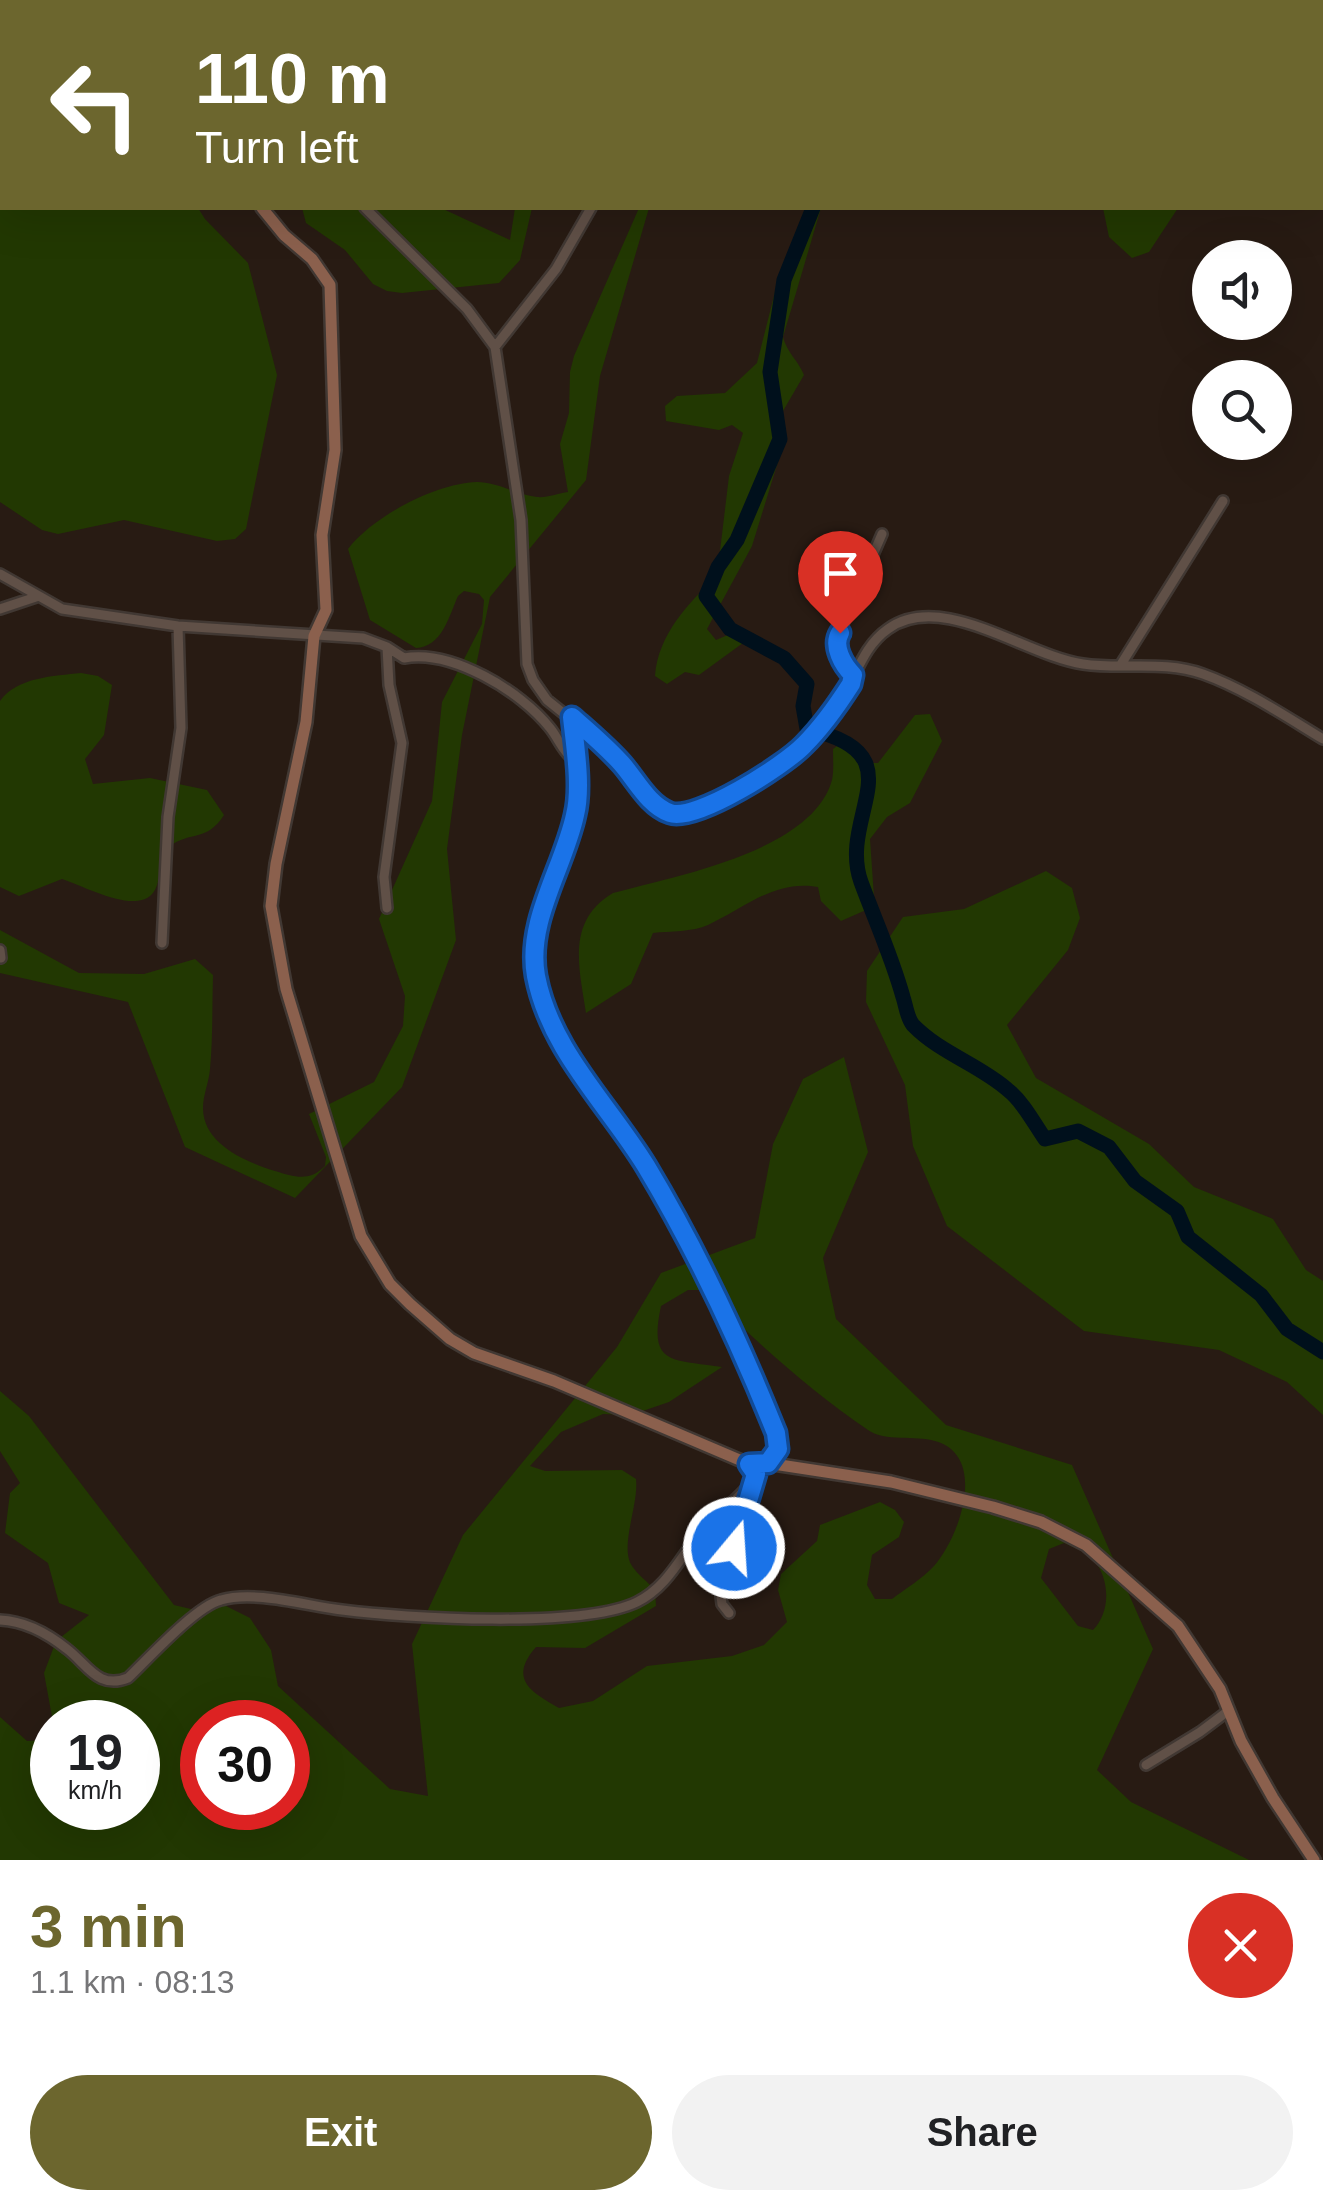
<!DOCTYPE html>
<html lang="en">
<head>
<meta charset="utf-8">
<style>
  body { margin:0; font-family:Arial,sans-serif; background:#f2f2f2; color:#202124; height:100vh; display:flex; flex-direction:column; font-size:38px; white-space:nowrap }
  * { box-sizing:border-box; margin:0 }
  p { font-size:32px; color:#757577 }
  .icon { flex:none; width:55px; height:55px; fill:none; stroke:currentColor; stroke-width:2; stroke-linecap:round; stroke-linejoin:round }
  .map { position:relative; height:1860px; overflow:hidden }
  .drawer { display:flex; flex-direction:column; background:#fff; flex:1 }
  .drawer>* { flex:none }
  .banner { position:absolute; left:0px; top:0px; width:1325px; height:210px; box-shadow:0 10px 40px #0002; background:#6c662e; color:#fff; overflow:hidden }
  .buttons { position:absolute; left:1192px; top:240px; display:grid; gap:20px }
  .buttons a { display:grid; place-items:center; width:100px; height:100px; border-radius:50%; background:#fff; box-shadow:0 10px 40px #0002; font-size:50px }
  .speed { position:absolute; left:30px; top:1700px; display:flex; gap:20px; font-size:50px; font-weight:700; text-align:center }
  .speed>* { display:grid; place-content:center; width:130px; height:130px; border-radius:50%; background:#fff; box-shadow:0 10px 40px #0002; line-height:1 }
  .speed small { font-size:25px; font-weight:400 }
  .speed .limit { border:15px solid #d22; background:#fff; color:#111 }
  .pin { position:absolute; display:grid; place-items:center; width:85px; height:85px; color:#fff; margin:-102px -42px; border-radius:50% 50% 50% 0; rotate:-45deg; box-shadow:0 0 10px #0007 }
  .pin .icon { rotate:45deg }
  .me { position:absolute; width:110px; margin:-55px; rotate:18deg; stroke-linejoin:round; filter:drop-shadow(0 0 8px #0008) }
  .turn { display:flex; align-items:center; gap:35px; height:210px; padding:0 30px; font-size:45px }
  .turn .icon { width:130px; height:130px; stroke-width:2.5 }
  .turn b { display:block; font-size:70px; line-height:85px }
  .round { display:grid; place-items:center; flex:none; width:105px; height:105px; border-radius:52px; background:#f2f2f2 }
  .overview { display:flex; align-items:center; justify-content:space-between; height:170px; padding:0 30px }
  h1 { font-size:60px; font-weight:600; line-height:75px; color:#6c662e }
  .action { display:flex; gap:20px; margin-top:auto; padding:20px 30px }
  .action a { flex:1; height:115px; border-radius:60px; background:#6c662e; color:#fff; font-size:40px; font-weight:600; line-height:115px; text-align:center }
  .action a+a { background:#f2f2f2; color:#202124 }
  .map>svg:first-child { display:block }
  .green { fill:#223802; fill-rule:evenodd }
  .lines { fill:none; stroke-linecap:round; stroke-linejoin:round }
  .river { stroke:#00101c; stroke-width:15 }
  .street-casing { stroke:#413833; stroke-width:14 }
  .secondary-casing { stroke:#413833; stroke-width:16 }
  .street { stroke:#605047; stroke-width:9 }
  .secondary { stroke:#8b604d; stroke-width:11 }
  .route-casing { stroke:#114b97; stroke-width:25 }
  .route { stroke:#1a73e8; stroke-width:18 }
</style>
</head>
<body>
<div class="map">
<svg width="1323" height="1860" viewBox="0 0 1323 1860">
  <rect width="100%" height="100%" fill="#281b13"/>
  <path class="green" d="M946,0H1115V2H943Z
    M0,55L2,208H198L205,219L248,263L277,375L246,529L235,539L217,541L124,520L58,534L42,530L0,502Z
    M302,208H441L510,240L515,208H532L520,260L499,283L402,293L387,291L373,284L345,250L306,223Z
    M639,208H649L600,376L586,480L490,597L462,735L447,849L456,940L402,1087L295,1198L185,1147L128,1002L0,973V930L79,973L144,974L195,959L213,975C212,1006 213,1038 210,1069C209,1082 203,1095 203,1108C203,1144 246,1162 275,1171C295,1177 309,1182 325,1166L326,1157L309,1114L374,1082L403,1026L405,996L379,919L432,801L442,702L482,624L484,600L479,594L464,591L458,596C449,616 442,647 416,648L370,620L348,549C372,517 436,483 477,482C498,482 517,495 537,497C547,498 559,493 568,492L560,444L569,413L570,372L574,356Z
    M807,208H821L783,337C787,353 798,360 804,375L783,411L781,452L752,546L707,629L716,640L730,634L743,643L699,675L685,672L667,684L655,676C658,635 688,603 717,576L729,476L743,433L732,425L719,430L666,421L665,406L677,396L725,393L757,363L779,276L806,222Z
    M1103,208H1178L1149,252L1132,258L1109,237Z
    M81,673L98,676L112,685L104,735L85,759L93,784L150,778L207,790L224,815C207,842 190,831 170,846C160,853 160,862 159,874C156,926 92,889 62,879L19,896L0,887V701C17,677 54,676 81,673Z
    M930,714L942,741L910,803L887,817L870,839L874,897L866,910L841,921L821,901L818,887C775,879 745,908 708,925C693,932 670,931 653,933L631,984L586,1013C579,967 566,921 613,893C674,876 812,852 832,780C834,771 833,759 833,749L845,740L863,763H878L915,715Z
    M1046,871L1072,888L1080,918L1068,950L1007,1025L1036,1078L1149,1144L1194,1187L1273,1219L1306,1270L1323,1281V1415L1287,1382L1219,1350L1084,1331L947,1226L913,1146L905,1085L866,1002L867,971L903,917L964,909Z
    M844,1057L868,1152L823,1258L836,1319L946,1425L1072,1465L1153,1649L1097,1770L1131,1802L1249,1860H0V1717L27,1741L50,1740L52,1725V1808H138V1722H53L44,1673L56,1641L89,1615L59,1603L48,1563L5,1533L10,1493L20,1483L0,1451V1391L29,1416L174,1605L195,1610L216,1601L250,1618L271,1650L278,1686L390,1789L428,1796L412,1644L463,1535L617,1347L661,1273L755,1238L773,1144L803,1079ZM688,1290H704C755,1341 808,1389 868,1430C885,1442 915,1435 935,1441C989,1456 959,1538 934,1566C922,1579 905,1589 892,1599H875L867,1585L872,1555L899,1537L904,1522L895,1510L880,1502L820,1525L817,1541L781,1574L778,1590L787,1622L764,1645L732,1656L647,1666L593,1701L559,1708C531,1692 508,1679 536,1647L585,1648L656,1606L655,1590C648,1582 638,1575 632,1566C619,1547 639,1505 636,1479L622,1470L545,1471L530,1466L561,1432L603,1414L631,1415L669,1402L722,1367C672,1359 648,1366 661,1306ZM1064,1543C1073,1547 1087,1552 1094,1560C1110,1580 1111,1611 1093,1630L1078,1626L1041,1578L1049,1549ZM202,1722H288V1808H202Z"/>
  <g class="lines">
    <path class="river" d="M989,0L996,2
      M959,2L966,0
      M1058,2L1069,0
      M813,208L784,280L770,372L780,439L737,540L718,567L706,596L730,629L784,658L807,684L803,706L807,729C921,754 837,815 861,882C875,920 892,957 903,997C906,1006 907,1018 913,1025C940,1053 980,1065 1008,1090C1023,1102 1034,1123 1045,1139L1078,1131L1109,1147L1135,1181L1177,1211L1188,1237L1261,1295L1287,1329L1323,1352"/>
    <defs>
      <path id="street" d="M0,175L2,174
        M365,208L467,309L495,347L521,520L527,664L533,680L547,700L598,741L653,802L676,814L695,810C754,781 801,759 839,703C856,678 862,647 888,629C942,590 1026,656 1083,664C1123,670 1163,660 1203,674C1245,689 1285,716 1323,739
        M495,347L556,269L591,208
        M0,574L62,609L178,626L363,638L387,647L404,658C451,649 521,691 550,728C559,739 562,751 574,760
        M0,609L36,597
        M1120,666L1223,501
        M853,675L842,661L836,640L882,534
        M572,718L578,802L540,920L536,938V974L558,1036L643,1161L672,1212L717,1297L776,1433L778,1449L767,1463
        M387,908L384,877L402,743L389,685L387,647
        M162,943L168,817L181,728L178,626
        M0,950L1,958
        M729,1613L722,1604L719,1581L752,1495V1482
        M0,1620C25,1621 47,1633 67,1649C88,1665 98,1690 128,1678C148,1659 196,1606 221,1600C255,1590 307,1606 342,1610C406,1618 581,1629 637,1602C671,1585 683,1550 708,1524C723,1510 739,1498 752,1482L756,1474L749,1464
        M1146,1765L1200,1732L1228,1711"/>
      <path id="secondary" d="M163,0L164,2
        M262,208L284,235L312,259L330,285L335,450L322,535L326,610L314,636L306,722L276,864L271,906L286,989L361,1236L390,1284L410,1304L450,1339L474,1353L554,1381L749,1464L767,1463L891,1482L993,1507L1041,1522L1086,1545L1178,1626L1220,1689L1241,1741L1273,1798L1314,1860"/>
    </defs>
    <use href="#street" class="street-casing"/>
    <use href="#secondary" class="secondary-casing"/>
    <use href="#street" class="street"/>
    <use href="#secondary" class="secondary"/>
  </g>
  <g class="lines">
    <defs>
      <path id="route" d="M734,1548L756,1474L749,1464L768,1463L778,1449L776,1433C739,1341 697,1251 646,1166C608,1104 550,1050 536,976C526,921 564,867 575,815C582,787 575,746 572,717C589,732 607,747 622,764C636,780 649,806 670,813C696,822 785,765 804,745C822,727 837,706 851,684L853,675C843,665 832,646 840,633"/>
    </defs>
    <use href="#route" class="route-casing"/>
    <use href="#route" class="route"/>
  </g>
</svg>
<div class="buttons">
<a><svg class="icon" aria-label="sound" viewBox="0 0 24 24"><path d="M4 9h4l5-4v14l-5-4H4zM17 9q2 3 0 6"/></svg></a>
<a><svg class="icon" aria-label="search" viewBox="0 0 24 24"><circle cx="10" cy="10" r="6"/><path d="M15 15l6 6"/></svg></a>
</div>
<div class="speed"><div>19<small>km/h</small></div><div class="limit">30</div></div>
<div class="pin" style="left:840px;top:633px;background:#d93025"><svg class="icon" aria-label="arrive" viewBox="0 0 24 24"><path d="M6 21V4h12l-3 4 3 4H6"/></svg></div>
<svg class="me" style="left:734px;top:1548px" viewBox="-20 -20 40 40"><circle r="17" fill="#1a73e8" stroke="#fff" stroke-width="3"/><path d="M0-11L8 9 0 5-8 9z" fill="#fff"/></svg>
<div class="banner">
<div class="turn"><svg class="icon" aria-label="left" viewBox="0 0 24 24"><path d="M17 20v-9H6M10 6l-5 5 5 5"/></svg><div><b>110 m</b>Turn left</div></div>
</div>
</div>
<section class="drawer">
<div class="overview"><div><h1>3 min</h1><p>1.1 km · 08:13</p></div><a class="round" style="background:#d93025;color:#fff"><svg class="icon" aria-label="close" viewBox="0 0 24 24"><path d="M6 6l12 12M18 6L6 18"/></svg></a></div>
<div class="action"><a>Exit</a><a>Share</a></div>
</section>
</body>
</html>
